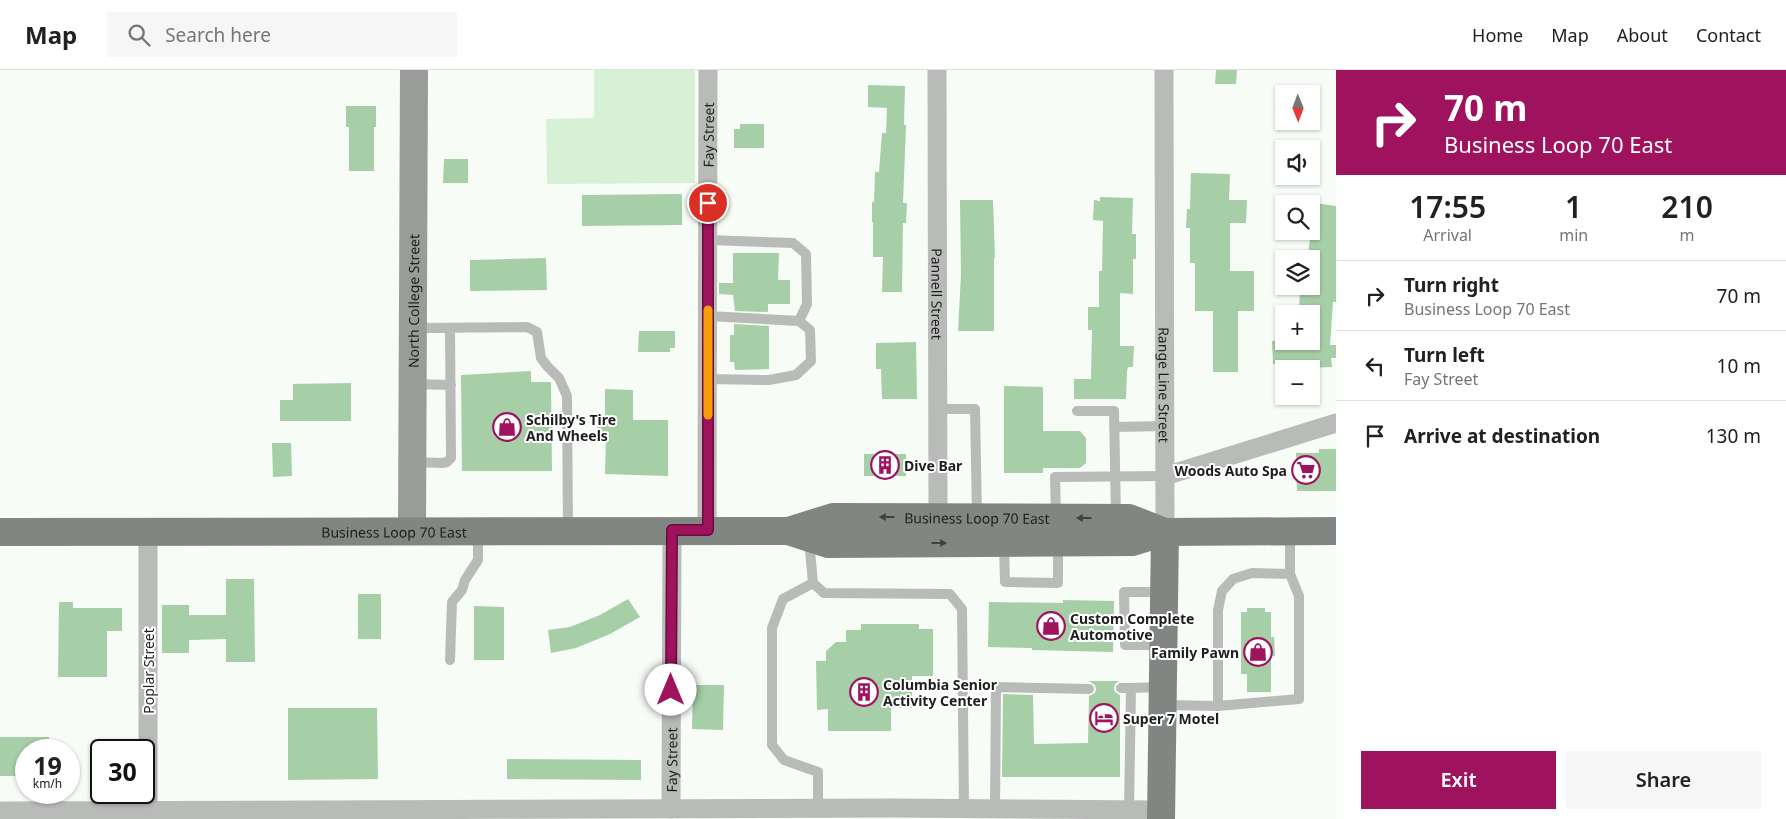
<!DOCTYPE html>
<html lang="en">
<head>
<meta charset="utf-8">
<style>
  body { margin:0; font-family:"Noto Sans",sans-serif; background:#f6f6f6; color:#202124; height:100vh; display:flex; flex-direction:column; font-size:19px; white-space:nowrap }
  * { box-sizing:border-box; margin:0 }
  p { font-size:16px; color:#757577 }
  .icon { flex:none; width:28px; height:28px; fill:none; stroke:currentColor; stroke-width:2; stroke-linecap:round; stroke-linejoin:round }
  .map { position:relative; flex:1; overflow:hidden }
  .side { display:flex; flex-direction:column; background:#fff; width:450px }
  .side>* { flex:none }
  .banner { background:#9f125d; color:#fff; overflow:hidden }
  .needle { width:32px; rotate:179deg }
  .buttons { position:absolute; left:1275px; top:15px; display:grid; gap:10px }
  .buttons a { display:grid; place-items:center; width:45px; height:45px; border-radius:0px; background:#fff; box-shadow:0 1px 4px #0004; font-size:25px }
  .speed { position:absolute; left:15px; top:669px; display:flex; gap:10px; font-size:25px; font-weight:700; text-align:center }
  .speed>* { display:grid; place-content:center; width:65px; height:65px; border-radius:50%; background:#fff; box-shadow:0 1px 4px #0004; line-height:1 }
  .speed small { font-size:12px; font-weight:400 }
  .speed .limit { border:2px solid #111; border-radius:8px; background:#fff; color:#111 }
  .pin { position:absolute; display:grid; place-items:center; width:42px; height:42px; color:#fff; margin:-21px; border:2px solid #fff; border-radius:50%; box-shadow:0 1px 5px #0007 }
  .me { position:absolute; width:55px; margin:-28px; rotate:0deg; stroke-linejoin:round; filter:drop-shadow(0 0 4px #0008) }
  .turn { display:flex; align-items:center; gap:18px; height:105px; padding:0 25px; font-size:22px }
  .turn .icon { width:65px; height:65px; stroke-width:2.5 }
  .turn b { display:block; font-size:35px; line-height:42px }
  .eta { display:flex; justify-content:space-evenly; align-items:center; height:85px; text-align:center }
  .eta b { font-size:30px; font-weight:600; line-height:35px }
  .action { display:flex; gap:10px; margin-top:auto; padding:10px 25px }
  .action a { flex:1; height:58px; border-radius:0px; background:#9f125d; color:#fff; font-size:20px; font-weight:600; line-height:58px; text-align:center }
  .action a+a { background:#f6f6f6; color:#202124 }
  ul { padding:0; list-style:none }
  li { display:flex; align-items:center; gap:15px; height:70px; padding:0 25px; border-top:1px solid #e0e0e0 }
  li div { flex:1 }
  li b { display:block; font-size:19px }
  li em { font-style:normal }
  header { display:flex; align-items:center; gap:30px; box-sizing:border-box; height:70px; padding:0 25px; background:#fff; border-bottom:1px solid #e0e0e0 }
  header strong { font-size:24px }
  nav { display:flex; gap:28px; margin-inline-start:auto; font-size:18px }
  .search { width:350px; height:45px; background:#f6f6f6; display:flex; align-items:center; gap:12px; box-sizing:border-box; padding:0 18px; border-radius:0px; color:#757577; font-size:19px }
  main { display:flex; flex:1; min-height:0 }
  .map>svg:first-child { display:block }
  .garden { fill:#d6f1d6 }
  .building { fill:#a6cea7 }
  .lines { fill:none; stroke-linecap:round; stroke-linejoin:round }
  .service { stroke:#b9bbb9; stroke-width:10 }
  .minor { stroke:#b9bbb9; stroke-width:19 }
  .secondary { stroke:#999c99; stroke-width:28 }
  .primary { stroke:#828682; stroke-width:28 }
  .oneway { fill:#404240 }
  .route-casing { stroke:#670c3c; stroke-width:12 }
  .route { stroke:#9f125d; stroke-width:9 }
  .slow { stroke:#f59e0b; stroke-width:9 }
  .labels { text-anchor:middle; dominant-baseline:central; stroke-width:4; stroke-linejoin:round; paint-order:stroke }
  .street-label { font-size:14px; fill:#1d1e1d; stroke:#fff }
  .poi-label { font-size:14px; font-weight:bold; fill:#1d1e1d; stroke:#fff; text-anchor:start }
</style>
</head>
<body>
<header>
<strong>Map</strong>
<div class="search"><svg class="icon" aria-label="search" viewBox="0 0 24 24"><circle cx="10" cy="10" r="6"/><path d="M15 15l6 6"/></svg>Search here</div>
<nav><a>Home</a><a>Map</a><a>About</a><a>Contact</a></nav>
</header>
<main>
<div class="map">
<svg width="1336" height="749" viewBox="0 0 1336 749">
  <rect width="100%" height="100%" fill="#f7fcf7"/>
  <path class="garden" d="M594,0H695V113L547,114L546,49L594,48Z"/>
  <path class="building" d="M1216,0H1237L1236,14H1215Z
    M868,15L905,16L904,55H906L903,133H907L906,153H903L902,222H882L883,187H873V152H872V132H874L875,102H879L882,63H886L887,38L868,37Z
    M346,36H376V57H374V101H349V57H346Z
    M740,54H764V78H734V59H740Z
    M444,89H468V113H443Z
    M1191,103L1230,104L1229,130H1247L1246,153H1230V201H1254V241H1238V302H1213V241H1195V194L1194,193H1190V158H1186L1187,139H1190Z
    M682,124V155L582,156V125Z
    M1100,127L1133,128L1132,164H1136V189H1133V224L1120,223V276H1134L1133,297H1128L1127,301L1126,329H1074V309H1091L1092,260H1088V237H1099V201H1102L1103,151L1093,150L1094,130L1100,131Z
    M960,130H993L995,188H994V261H958L961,204Z
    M1315,133L1336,136V232H1333L1330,275H1336V288H1331L1332,297L1302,298V294H1273L1272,271H1311V244H1299L1300,216H1311V184H1308Z
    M733,183H779L778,210H790V234H768V242L735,241L733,225L719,224V213H733Z
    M546,188L547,220L470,221V190Z
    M734,254L769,256V299L735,300L734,292H730V265H734Z
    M639,261H675V278H670V282H638Z
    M916,272L917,329H882L881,299H876V273Z
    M531,301V312H551L552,401H462L461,305Z
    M351,313V351H280V330H293V314Z
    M1004,316L1043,317V361H1080L1086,368V393L1080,398H1043V403H1004Z
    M605,319L633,320V350H668V406L605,404L606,369H597V352H605Z
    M272,373H291L292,406L273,407Z
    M1319,379H1336V421H1297L1296,383H1319Z
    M864,384H906V406H864Z
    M226,509H254L255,592H226V569L189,570V583H162V535H189V545H226Z
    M358,524H381V569H358Z
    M628,529L640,547L610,564L576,578L551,583L548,560L570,557L600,545Z
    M1063,530L1114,531L1113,582L1032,580V578L988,577L989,532L1063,533Z
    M59,532H73V538H122V561H107V607H58Z
    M474,536L504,537V590H474Z
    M1247,538H1265V542H1271V567H1274L1275,586H1271V622H1247V604H1241V542H1247Z
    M861,554H919V559H933V606H912V638H891V661H828V639L817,640L816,591H826V581L836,572H846V560H861Z
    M1089,611H1119L1115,614L1114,618L1115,622L1120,625V707H1002L1003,624L1033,625L1034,674L1088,673L1089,626L1095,623L1096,619L1095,615Z
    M693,615H724L723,660L692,659Z
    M288,638H377L378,709L288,710Z
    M0,667H49V680H26V706H0Z
    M507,689L641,690V710L507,709Z"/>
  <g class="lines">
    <path class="service" d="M708,170L793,173L806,184L807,234L799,251
      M414,258L527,257L537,262L541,288L547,296L559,308L567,326L568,460
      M708,309L769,310L796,305L811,291L810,260L799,251L708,246
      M413,314L451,315
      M936,339H975L977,446
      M1077,341H1114L1116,447
      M1114,357L1165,356
      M413,392L442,393L447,392L451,388L450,258
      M1056,446L1055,407L1165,406
      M809,470L813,513L824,523L950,524L962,539L964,738
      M1004,474L1005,512L1058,513V473
      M813,513L783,529L772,558V675L784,690L818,702V738
      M1163,522H1124L1125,575H1163
      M450,590L452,532L462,520L465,510L478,490V462
      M1121,618H1131
      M1163,635L1218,636V540L1222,521L1233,509L1252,503L1290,504V462
      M1218,636L1299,629V526L1290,504
      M995,739L996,617L1089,619
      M1129,739L1131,618L1162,617"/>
    <g class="minor">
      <path id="s1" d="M937,0L938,448"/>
      <path id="s2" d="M1164,0L1165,462"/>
      <path d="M1165,406L1336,353"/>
      <path id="s3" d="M707,461L708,0"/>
      <path id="s4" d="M671,739L672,460"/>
      <path d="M0,741L893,738L1161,740"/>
      <path d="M148,741V461"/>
    </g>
    <path class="secondary" id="s5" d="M412,461L414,0"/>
    <g class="primary">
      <path id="s6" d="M788,461L833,447L1129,448L1165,462"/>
      <path id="s7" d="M0,462L780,461H788L828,474L1132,472L1165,462L1336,461"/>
      <path d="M1161,749L1165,462"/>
    </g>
  </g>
  <defs><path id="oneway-solid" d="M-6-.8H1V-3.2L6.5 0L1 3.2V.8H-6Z" transform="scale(1.25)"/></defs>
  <g class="oneway">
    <use href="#oneway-solid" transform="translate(887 447) rotate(-180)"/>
    <use href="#oneway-solid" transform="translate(1084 448) rotate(-180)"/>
    <use href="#oneway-solid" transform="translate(939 473)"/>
  </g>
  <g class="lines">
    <defs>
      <path id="route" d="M671,620L672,460H708V133"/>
    </defs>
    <use href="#route" class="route-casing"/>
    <use href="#route" class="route"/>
    <path class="slow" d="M708,345V240"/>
  </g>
  <defs>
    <symbol id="shop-ring" viewBox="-11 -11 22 22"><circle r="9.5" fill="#fff" stroke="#9f125d" stroke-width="1.5"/><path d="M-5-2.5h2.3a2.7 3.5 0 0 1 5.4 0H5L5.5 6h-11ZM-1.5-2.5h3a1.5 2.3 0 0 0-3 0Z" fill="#9f125d"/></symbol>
    <symbol id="building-ring" viewBox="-11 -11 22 22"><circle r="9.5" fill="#fff" stroke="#9f125d" stroke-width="1.5"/><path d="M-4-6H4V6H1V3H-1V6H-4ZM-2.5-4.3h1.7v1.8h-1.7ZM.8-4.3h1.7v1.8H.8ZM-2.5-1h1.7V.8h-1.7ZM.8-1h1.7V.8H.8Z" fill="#9f125d"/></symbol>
    <symbol id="supermarket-ring" viewBox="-11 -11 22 22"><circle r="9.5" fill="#fff" stroke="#9f125d" stroke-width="1.5"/><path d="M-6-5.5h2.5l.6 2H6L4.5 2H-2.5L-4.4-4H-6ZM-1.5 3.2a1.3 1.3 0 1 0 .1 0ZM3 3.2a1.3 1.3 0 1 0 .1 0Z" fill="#9f125d"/></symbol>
    <symbol id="hotel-ring" viewBox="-11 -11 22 22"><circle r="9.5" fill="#fff" stroke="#9f125d" stroke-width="1.5"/><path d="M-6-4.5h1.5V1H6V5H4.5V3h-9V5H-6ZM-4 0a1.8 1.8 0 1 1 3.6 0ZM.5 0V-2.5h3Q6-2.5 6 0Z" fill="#9f125d"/></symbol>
  </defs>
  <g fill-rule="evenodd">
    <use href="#shop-ring" x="491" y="341" width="32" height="32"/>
    <use href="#building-ring" x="869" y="379" width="32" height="32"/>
    <use href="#supermarket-ring" x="1290" y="384" width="32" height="32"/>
    <use href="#shop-ring" x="1035" y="540" width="32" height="32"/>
    <use href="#shop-ring" x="1242" y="566" width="32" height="32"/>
    <use href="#building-ring" x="848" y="606" width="32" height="32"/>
    <use href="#hotel-ring" x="1088" y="632" width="32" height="32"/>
  </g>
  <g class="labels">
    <g class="street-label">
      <text stroke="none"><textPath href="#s3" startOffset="396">Fay Street</textPath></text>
      <text stroke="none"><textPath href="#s1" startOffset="224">Pannell Street</textPath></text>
      <text stroke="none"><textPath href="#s5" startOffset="230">North College Street</textPath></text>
      <text stroke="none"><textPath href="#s2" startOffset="315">Range Line Street</textPath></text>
      <text stroke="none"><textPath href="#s6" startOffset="191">Business Loop 70 East</textPath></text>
      <text stroke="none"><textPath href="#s7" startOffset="394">Business Loop 70 East</textPath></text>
      <text transform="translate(148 601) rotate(-90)">Poplar Street</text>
      <text stroke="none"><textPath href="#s4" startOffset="49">Fay Street</textPath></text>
    </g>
    <g class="poi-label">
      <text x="526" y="349">Schilby's Tire<tspan x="526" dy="16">And Wheels</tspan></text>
      <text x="904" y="395">Dive Bar</text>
      <text x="1287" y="400" text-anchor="end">Woods Auto Spa</text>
      <text x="1070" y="548">Custom Complete<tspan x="1070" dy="16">Automotive</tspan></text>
      <text x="1239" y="582" text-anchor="end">Family Pawn</text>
      <text x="883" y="614">Columbia Senior<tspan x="883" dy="16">Activity Center</tspan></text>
      <text x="1123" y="648">Super 7 Motel</text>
    </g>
  </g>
</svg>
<div class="buttons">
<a><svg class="needle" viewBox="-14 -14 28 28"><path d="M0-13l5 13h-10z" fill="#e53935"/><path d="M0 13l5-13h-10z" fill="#757577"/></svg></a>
<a><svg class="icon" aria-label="sound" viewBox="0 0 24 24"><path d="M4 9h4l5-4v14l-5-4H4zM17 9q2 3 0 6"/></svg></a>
<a><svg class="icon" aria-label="search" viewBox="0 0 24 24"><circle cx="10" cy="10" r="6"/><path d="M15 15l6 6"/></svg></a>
<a><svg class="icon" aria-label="layers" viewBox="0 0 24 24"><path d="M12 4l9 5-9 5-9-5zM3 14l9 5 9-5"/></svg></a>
<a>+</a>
<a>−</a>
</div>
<div class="speed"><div>19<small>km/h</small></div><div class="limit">30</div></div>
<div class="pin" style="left:708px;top:133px;background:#d93025"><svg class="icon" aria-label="arrive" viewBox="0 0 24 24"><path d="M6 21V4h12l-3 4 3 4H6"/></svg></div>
<svg class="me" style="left:671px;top:620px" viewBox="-20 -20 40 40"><circle r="19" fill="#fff"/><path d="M0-13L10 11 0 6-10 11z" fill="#9f125d"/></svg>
</div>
<section class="side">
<div class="banner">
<div class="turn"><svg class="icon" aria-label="right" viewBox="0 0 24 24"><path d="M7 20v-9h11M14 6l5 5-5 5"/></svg><div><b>70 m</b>Business Loop 70 East</div></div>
</div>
<div class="eta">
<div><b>17:55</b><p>Arrival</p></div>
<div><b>1</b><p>min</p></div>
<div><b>210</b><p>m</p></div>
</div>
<ul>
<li><svg class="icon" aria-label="right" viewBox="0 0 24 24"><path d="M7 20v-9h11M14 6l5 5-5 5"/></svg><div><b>Turn right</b><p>Business Loop 70 East</p></div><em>70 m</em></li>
<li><svg class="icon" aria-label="left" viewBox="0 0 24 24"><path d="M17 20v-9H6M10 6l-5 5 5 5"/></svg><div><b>Turn left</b><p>Fay Street</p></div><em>10 m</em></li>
<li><svg class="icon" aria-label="arrive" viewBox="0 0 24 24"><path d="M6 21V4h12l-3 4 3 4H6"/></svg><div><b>Arrive at destination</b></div><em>130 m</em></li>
</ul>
<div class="action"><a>Exit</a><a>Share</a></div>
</section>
</main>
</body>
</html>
